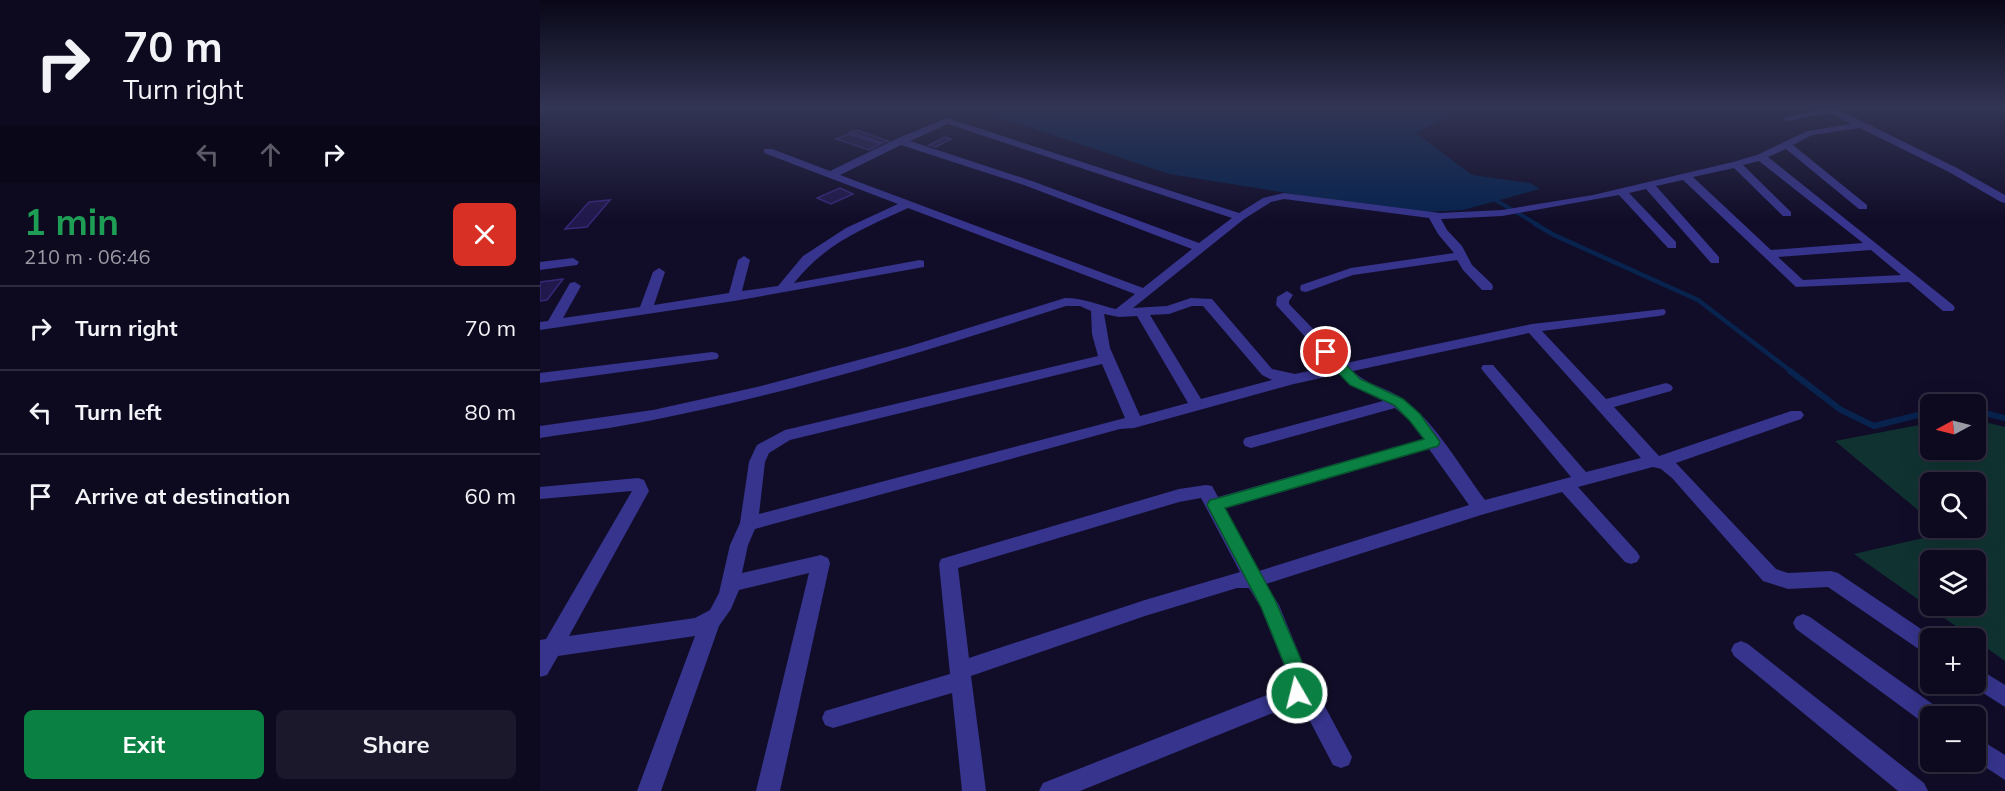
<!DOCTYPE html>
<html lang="en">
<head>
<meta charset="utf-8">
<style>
  body { margin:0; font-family:Mulish,sans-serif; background:#1b182c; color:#f1f3f6; height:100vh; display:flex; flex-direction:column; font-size:22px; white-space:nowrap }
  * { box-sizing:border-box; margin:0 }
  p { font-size:20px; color:#9a9aa4 }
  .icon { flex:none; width:33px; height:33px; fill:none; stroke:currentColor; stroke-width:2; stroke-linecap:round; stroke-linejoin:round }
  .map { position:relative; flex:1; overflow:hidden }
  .side { display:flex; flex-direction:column; background:#0d0a1f; width:540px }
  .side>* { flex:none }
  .banner { background:#0d0a1f; color:#f1f3f6; overflow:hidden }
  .needle { width:39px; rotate:263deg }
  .buttons { position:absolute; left:1380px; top:394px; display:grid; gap:12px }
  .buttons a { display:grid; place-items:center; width:66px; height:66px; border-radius:9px; background:#0d0a1f; box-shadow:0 6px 24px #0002,0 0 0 2px #2d2b3d; font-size:30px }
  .pin { position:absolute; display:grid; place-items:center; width:51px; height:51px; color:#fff; margin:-26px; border:3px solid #fff; border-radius:50%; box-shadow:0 2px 6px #0007 }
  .me { position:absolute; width:66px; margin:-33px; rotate:352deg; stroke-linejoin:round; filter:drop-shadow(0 0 4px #0008) }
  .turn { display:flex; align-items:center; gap:21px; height:126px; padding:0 24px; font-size:27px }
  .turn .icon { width:78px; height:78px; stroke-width:2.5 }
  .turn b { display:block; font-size:42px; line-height:51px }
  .lanes { display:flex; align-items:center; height:57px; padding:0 24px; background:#0003; justify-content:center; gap:30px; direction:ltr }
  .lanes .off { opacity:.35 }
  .round { display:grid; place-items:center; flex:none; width:63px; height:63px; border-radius:9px; background:#1b182c }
  .headline { display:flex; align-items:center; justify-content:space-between; height:102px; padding:0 24px }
  h1 { font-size:36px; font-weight:700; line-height:45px; color:#1e9e55 }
  .button { display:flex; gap:12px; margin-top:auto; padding:12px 24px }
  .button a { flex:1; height:69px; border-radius:9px; background:#0b8043; color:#fff; font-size:24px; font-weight:700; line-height:69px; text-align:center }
  .button a+a { background:#1b182c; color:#f1f3f6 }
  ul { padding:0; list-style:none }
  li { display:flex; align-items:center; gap:18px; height:84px; padding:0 24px; border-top:2px solid #2d2b3d }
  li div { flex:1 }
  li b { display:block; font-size:22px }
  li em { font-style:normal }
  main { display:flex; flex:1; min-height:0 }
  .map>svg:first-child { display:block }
  .green { fill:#103331; fill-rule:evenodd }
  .water { fill:#07234e }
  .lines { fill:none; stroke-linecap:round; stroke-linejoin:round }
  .stream-far2 { stroke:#07234e; stroke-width:4 }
  .stream-far1 { stroke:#07234e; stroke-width:4.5 }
  .stream { stroke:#07234e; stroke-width:6 }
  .building { fill:#21184b; stroke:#362879; stroke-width:1.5 }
  .street { fill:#36348c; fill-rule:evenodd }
  .route { fill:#0b8043; stroke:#07532c; stroke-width:1.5 }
</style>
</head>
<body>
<main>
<section class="side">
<div class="banner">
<div class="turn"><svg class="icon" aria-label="right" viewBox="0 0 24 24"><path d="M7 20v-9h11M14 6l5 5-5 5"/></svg><div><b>70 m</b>Turn right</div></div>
<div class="lanes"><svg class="icon off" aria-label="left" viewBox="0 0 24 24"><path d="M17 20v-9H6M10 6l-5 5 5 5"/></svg><svg class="icon off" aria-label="ahead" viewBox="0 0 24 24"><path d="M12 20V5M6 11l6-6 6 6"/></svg><svg class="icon" aria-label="right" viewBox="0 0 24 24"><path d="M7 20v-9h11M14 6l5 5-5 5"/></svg></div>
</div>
<div class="headline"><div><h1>1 min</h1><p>210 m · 06:46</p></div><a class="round" style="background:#d93025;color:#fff"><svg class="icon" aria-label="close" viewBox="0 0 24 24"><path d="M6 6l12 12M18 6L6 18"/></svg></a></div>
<ul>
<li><svg class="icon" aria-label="right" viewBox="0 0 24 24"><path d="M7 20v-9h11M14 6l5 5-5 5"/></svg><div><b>Turn right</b></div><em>70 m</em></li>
<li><svg class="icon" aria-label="left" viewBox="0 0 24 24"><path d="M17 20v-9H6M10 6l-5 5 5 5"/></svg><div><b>Turn left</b></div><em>80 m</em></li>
<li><svg class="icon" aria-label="arrive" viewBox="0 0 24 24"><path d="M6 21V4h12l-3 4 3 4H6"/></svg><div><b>Arrive at destination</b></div><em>60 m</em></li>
</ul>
<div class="button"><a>Exit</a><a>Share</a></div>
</section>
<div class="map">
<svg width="1465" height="791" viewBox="0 0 1465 791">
  <rect width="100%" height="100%" fill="#110d29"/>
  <path class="green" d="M1436,420L1465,427V661L1314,554L1405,533L1400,528H1436V483H1390V520L1295,441L1390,423V450H1436ZM1390,561H1436V606H1390Z"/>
  <path class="water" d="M433,108H917L919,110L876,133L932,175L990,183L1000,189L923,210L871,213L629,174Z"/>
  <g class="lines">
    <path class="stream-far2" d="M952,198L998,225"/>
    <path class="stream-far1" d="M995,224L1014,235L1158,300L1252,372"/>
    <path class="stream" d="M1250,371L1301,410L1334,426L1390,412
      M1436,411L1465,418"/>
  </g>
  <path class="building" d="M317,130L348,141L342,143L310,132Z
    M309,134L341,144L329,150L296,139Z
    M405,137L411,139L396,147L389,145Z
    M300,188L313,194L291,204L277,198Z
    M70,200L47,227L25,229L49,202Z
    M23,279L7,300L0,301V282Z"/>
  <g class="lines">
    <path class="street" d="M1283,108H1295L1417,168L1465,195V203L1461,202L1409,172L1320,128L1272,135L1253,145L1327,205V209H1319L1246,149L1228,157L1413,305L1415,308L1413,311H1403L1369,282L1256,287L1143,180L1116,186L1179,257V263H1171L1106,189L1089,193L1136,242V248H1128L1079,195L962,216L901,219L907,230L922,246L932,265L952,284L953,287L952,290H942L923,270L917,260L813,275L766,292L761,291L760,288L761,285L811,268L914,253L898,234L889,218L744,199L731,202L704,219L593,308L627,306L651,298L672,299L732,369L755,374L792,366L736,305L737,297L747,291L753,295L749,301V304L806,363L992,324L1124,309L1126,312L1124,315L1119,316L1002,331L1066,399L1126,383L1131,385L1133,388L1131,391L1074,407L1119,456L1251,411H1261L1264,415L1261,419L1136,463L1236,569L1248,573L1291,571L1298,573L1396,639H1390V655L1383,652L1288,587L1248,589L1223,581L1132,478L1121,469L1113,467L1038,487L1097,552L1100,557L1097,562L1091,564L1085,562L1022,492L941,515L726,584L739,605L767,673L812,757L809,765L801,768L793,765L760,702L540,791H499L503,783L747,687L749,678L721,608L709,588H697L605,616L431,676L446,791H422L412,693L293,728L285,725L282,718L285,711L410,674L399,564L401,559L639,489L666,485L672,486L678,497L883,439L870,421L855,408L711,448L705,446L703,442L705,438L843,401L810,385L799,374L754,384L594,428L580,429L215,529L208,545L202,573L281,555L288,558L290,563L240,791H216L269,573L199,590L191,609L179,626L121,791H97L155,636L18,656L7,675L0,677V640L6,639L92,491L0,499V487L98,478L104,480L109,491L29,636L155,618L170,610L179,593L190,545L200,523L209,462L215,449L217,445L245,430L558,356L552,334L551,311L540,306H526C390,350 253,393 113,420C75,428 38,432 0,438V426L113,410L217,387L367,347L525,298C545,298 557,305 576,309L595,294L368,208C322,229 286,243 254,283L380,260L384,261V267L194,301L0,330V322L8,321L30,283L35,282L41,286L23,318L100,307L113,272L119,268L125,272L114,305L189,293L198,260L204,256L210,260L202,291L238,286L263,256L306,228L358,204L224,153V149H232L290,171L356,139L407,118L699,213L723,198L744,193L900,213L962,210L1053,195L1193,162L1217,155L1267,131L1311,124L1290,113L1247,121L1242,118ZM408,124L692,218L659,243L492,181L370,141ZM361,145L484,185L652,249L603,288L300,175ZM1219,161L1323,243L1231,250L1153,177L1194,168L1243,216H1251V212L1203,165ZM1331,250L1361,275L1263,280L1238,257ZM652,306H663L722,375L732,380L661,399L610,315L629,314ZM564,314L579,317L597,316L648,403L600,416L570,348ZM989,333L1101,458L1046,472L953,365H943L941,368L943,371L1031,477L945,500C921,468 897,425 866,401C850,388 828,386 813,371ZM562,364L585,418L219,514L225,462L229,453L250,440ZM889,449L929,505L719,571L684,509ZM661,498L700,572L605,600L429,658L418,568L639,502Z
      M33,258L39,262L37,265L0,270V262Z
      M172,352L177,353L179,356L177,359L0,383V373Z
      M1263,614L1270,617L1401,710L1404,717H1390V726L1385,724L1256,629L1253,623L1256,617Z
      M1201,641L1208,644L1384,783L1388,791H1358L1194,656L1191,650L1194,644Z
      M1436,667L1465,685V707L1429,684H1436Z
      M1436,737L1465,755V780L1436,761Z"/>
  </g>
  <linearGradient id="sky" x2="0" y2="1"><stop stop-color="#090717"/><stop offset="0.49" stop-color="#323554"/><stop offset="1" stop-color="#323554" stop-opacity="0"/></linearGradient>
  <rect width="1465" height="219" fill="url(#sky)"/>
  <path class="route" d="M786,348L790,349L820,379L863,399L880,414L900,442L898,446L685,508L735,600L769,678L764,699L757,702L750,699L747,693L750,678L721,607L667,505L670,500L675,499L884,439L870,421L854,405L810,385L781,355L779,352L781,349Z"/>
</svg>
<div class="buttons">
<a><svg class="needle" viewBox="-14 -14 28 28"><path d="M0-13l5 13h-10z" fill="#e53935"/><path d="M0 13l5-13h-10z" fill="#9a9aa4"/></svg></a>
<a><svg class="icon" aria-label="search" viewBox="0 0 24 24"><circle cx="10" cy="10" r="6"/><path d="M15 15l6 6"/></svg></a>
<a><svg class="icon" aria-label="layers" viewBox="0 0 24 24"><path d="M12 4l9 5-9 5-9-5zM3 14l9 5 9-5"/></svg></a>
<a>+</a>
<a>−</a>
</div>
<div class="pin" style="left:786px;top:352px;background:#d93025"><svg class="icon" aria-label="arrive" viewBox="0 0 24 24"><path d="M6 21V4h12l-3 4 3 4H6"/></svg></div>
<svg class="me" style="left:757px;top:693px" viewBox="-20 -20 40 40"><circle r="17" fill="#0b8043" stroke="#fff" stroke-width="3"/><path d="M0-11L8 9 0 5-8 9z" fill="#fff"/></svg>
</div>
</main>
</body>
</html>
